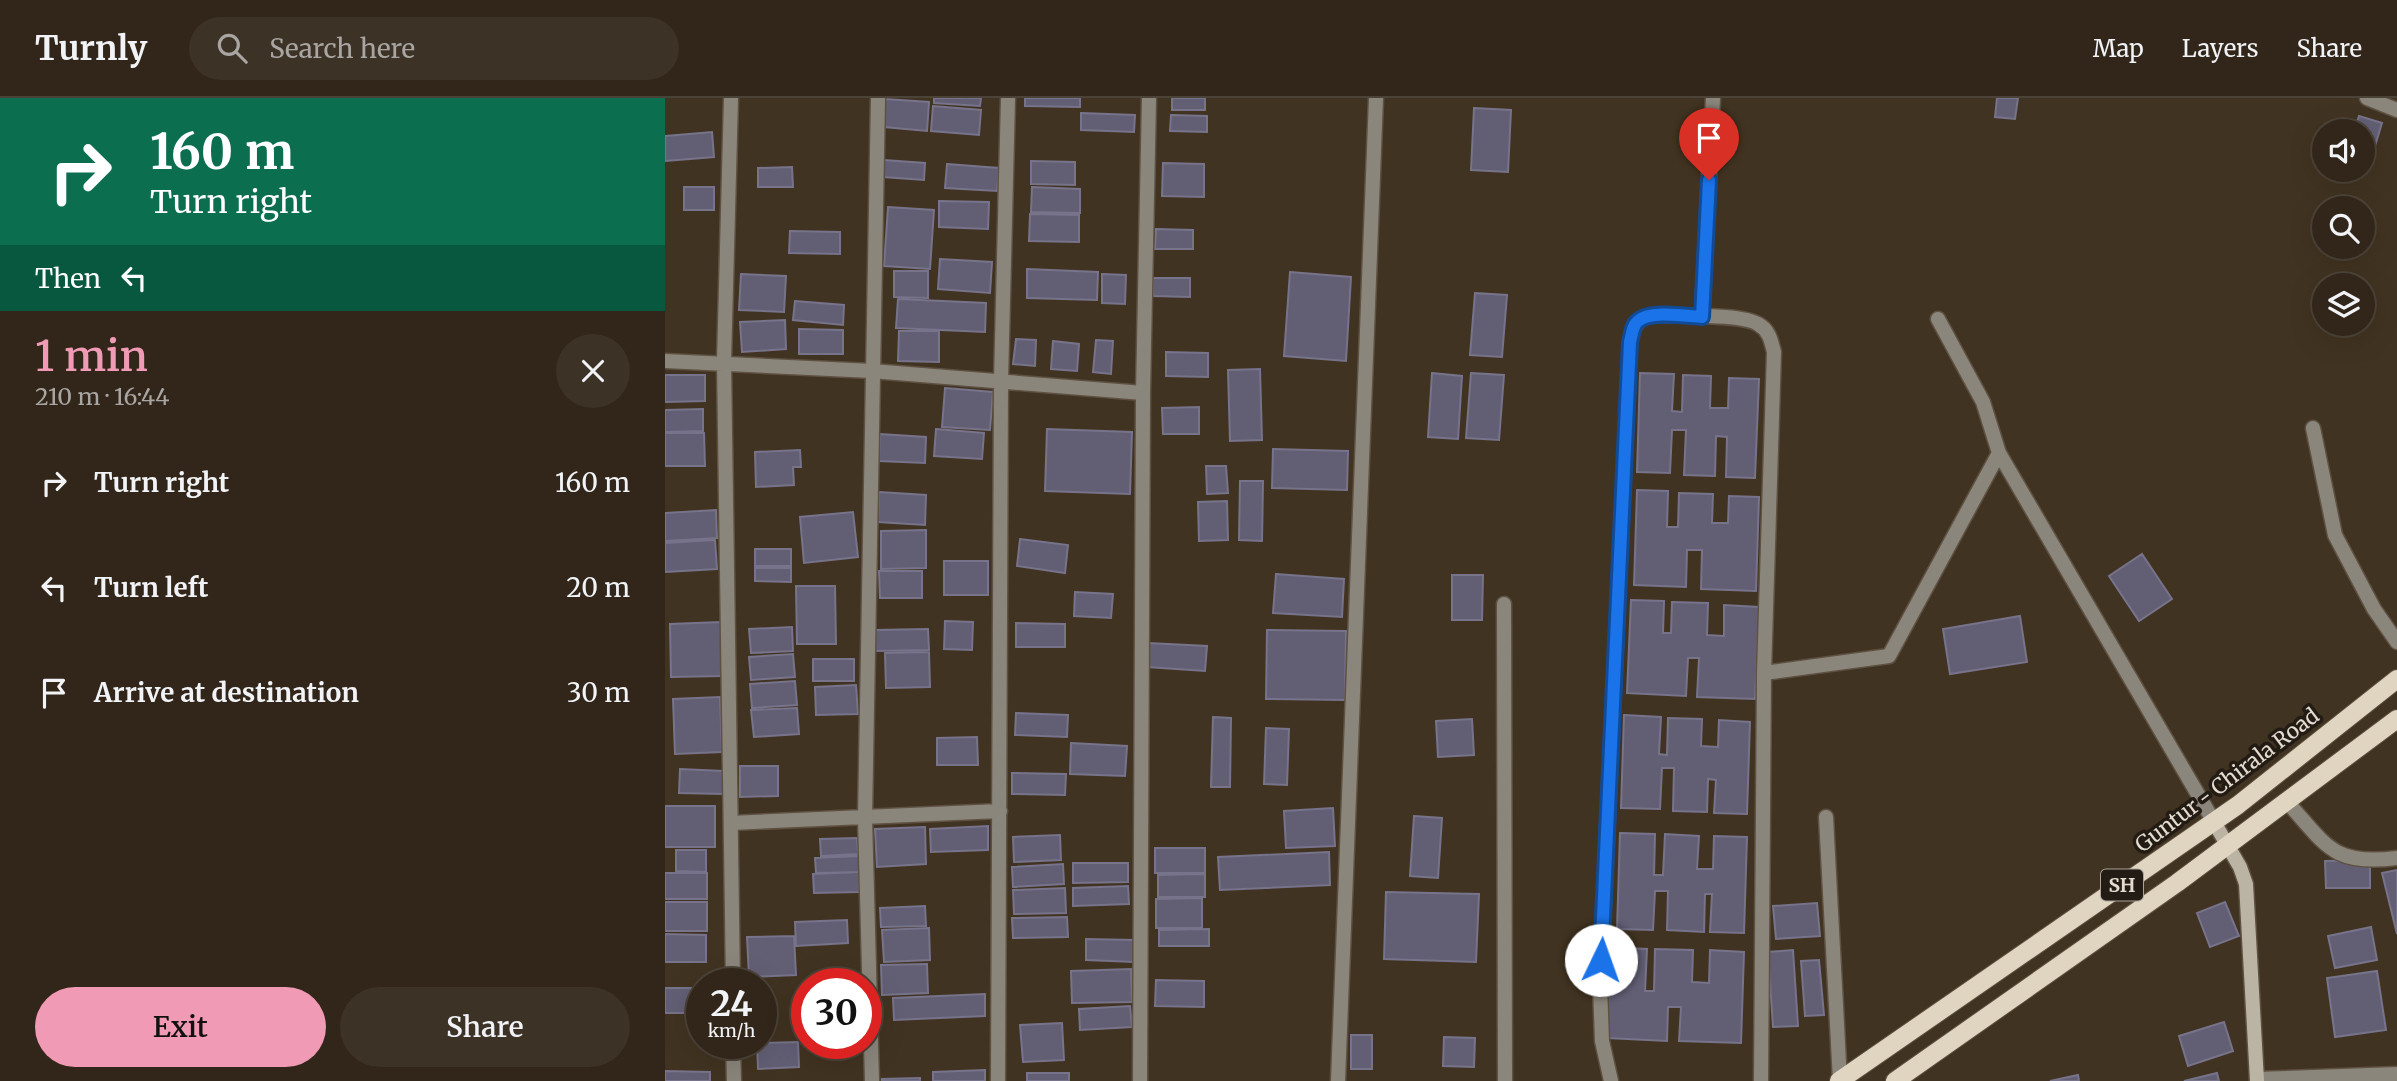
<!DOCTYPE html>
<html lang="en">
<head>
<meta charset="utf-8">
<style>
  body { margin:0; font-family:Merriweather,serif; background:#3d3226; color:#f1f3f6; height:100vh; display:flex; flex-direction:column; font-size:26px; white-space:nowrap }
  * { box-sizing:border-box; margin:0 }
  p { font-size:23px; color:#a8a5a2 }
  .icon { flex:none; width:38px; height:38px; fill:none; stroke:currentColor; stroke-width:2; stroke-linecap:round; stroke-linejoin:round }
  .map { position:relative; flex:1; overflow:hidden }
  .panel { display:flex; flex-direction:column; background:#312619; width:665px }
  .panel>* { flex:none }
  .guide { background:#0b6e4f; color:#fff; overflow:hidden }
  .buttons { position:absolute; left:1647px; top:21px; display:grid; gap:14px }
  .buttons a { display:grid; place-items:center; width:63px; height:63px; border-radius:50%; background:#312619; box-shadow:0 7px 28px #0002,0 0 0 2px #4c4338; font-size:35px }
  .speed { position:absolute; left:21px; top:870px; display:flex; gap:14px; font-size:35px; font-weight:700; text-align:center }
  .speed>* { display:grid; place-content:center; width:91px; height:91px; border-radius:50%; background:#312619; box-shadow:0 7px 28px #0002,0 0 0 2px #4c4338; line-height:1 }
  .speed small { font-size:18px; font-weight:400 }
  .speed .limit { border:10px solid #d22; background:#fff; color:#111 }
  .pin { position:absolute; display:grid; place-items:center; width:60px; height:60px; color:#fff; margin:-72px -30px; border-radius:50% 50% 50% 0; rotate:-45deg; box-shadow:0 0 7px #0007 }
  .pin .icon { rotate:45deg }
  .me { position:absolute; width:77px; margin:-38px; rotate:3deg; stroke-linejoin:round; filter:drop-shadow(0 0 5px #0008) }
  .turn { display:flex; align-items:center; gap:24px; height:147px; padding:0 35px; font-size:32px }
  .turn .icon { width:91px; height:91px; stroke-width:2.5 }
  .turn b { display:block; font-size:49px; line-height:60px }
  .then { display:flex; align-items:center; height:66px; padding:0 35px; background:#0003; gap:14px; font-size:26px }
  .round { display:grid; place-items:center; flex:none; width:74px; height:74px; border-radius:37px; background:#3d3226 }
  .headline { display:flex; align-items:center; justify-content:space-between; height:119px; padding:0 35px }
  h1 { font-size:42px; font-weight:600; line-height:52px; color:#f09ab5 }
  .primary-button { display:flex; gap:14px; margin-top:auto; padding:14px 35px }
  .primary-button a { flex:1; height:80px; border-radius:42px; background:#f09ab5; color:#111; font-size:28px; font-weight:600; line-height:80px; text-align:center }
  .primary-button a+a { background:#3d3226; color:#f1f3f6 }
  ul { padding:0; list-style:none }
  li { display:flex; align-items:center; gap:21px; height:105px; padding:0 35px }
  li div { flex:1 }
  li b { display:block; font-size:26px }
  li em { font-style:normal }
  header { display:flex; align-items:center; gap:42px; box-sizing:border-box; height:98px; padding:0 35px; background:#312619; border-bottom:2px solid #4c4338 }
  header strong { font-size:33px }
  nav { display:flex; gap:38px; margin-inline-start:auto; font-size:24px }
  .search { width:490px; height:63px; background:#3d3226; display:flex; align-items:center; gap:18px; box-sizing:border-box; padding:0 24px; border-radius:38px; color:#a8a5a2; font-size:26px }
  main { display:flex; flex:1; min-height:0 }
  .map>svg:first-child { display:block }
  .building { fill:#625e74; stroke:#77738a; stroke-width:2 }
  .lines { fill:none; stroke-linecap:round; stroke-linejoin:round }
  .street-casing { stroke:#5e5141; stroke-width:17 }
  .secondary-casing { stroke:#5e5141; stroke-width:17 }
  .primary-casing { stroke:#5e5141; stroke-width:20 }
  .street { stroke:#8b867c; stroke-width:14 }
  .secondary { stroke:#bbb3a3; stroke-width:14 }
  .primary { stroke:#e0d5c1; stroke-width:18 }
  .route-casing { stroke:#114b97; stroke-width:18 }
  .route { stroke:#1a73e8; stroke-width:12 }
  .labels { text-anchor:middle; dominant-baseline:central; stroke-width:7; stroke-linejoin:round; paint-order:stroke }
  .shield { fill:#221c14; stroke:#aaa298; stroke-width:2 }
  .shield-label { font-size:19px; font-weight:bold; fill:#e4dcd1 }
  .street-label { font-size:21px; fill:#e4dcd1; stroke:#221c14 }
</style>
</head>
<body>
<header>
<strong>Turnly</strong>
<div class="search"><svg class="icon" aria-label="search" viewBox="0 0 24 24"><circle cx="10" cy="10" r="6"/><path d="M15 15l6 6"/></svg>Search here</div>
<nav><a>Map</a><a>Layers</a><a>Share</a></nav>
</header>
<main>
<section class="panel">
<div class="guide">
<div class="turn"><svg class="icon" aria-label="right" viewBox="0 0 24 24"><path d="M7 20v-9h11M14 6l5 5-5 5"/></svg><div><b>160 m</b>Turn right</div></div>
<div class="then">Then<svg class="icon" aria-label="left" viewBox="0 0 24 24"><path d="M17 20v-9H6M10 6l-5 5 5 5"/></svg></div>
</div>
<div class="headline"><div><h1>1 min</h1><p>210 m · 16:44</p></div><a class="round"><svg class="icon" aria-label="close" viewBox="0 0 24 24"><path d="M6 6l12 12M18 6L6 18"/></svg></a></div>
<ul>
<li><svg class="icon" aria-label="right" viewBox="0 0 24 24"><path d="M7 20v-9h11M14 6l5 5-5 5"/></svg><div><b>Turn right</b></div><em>160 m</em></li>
<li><svg class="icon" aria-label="left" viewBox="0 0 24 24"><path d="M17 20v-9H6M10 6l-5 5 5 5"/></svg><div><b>Turn left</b></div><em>20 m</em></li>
<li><svg class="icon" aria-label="arrive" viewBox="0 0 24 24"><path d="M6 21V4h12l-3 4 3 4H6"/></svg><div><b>Arrive at destination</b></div><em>30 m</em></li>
</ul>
<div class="primary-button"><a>Exit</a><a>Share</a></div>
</section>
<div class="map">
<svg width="1732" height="983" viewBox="0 0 1732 983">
  <rect width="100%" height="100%" fill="#413321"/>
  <path class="building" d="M269,0H316L315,8L269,5Z
    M360,0H415V9L360,8Z
    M507,0H540V12H507Z
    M1332,0H1353L1350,21L1330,19Z
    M220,1L264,4L262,33L219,29Z
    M268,8L316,12L314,37L266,33Z
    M809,10L846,12L843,74L806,72Z
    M416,15L470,17L469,34L416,32Z
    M506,17L542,18V34L505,33Z
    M1694,18L1717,25L1704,68L1698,66V33H1689Z
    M47,34L49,59L0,63V38Z
    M219,62L260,65L259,82L218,79Z
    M366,63L410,64V87L366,86Z
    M498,65L539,66V99L497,98Z
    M282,66L334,70L332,93L280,90Z
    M127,69L128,89H93V70Z
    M19,89H49V112H19Z
    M367,89L415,91V115L366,114Z
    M274,103L324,104L323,131L274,129Z
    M223,109L269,112L265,171L219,168Z
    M365,116L414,117V144L364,143Z
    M491,131L528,132V151H490Z
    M125,133L175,134V156L124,155Z
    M275,161L327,164L325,195L273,191Z
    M362,171L433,174L432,202L362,200Z
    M229,173H263V200L229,199Z
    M625,174L686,179L681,263L619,258Z
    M76,176L121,178L119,214L74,212Z
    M437,176L461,177L460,206L437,205Z
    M488,180H525V199L488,198Z
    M810,195L842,197L837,259L805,257Z
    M233,201L321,205L320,234L231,230Z
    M130,203L179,207L178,227L128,222Z
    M120,222L121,251L77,254L75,224Z
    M134,231L178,232V256H134Z
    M234,233H274V264L233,263Z
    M351,241L371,242L370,268L348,266Z
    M431,242L448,243L446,276L428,274Z
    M388,243L414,246L412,273L386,271Z
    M501,254L543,255V279L501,278Z
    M595,271L597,342L565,343L563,272Z
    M767,275L797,278L793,341L763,339Z
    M806,275L839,277L834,342L801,340Z
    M975,275L1009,276L1007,313L1017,314L1018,277L1046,278L1045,310H1063L1064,280L1094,281L1090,380L1061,379L1062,339L1051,338L1050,378L1019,377L1021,332H1007L1005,375L972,374Z
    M0,277H40V303L0,304Z
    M280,290L328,294L325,332L277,329Z
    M534,309V336H498L497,310Z
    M38,311V333L0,334V312Z
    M271,331L319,335L317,361L269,358Z
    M382,331L467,334L465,396L380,393Z
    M0,335H39L40,368H0Z
    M215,336L261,339L260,365L214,363Z
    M608,351L683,353L682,392L607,390Z
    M135,352L136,369H128L129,387L91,389L90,354Z
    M541,368H561L563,395L542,396Z
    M575,383H598L597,443L574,442Z
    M972,392L1003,393L1002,429H1013L1014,395L1048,396L1047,425H1063L1064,398L1094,399L1091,493L1036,491L1037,452H1022L1021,489L969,487Z
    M214,394L261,397L260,427L213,424Z
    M562,403L563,442L534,443L533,404Z
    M51,412L52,440L0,443V415Z
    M188,414L193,459L139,465L135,419Z
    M261,432V470L216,471V433Z
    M355,441L403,447L400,475L352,468Z
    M50,442L52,471L0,474V445Z
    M90,451H126V468H90Z
    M1477,456L1507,501L1474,523L1444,478Z
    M279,463H323V497H279Z
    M90,470H126V484L90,483Z
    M214,473H257V500H215Z
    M611,476L679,481L677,519L608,515Z
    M787,477H818L817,522H787Z
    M131,488H170L171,546H132Z
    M410,494L448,496L446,520L409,518Z
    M966,502L999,503L998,535H1006L1007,504L1043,505L1042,537L1059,538V507L1094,509L1090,601L1032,599L1034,560H1023L1021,598L962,595Z
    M1355,518L1362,564L1285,576L1278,531Z
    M280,523L308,524L307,552L279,551Z
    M56,524L58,578L6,579L5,526Z
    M351,525L400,526V549H351Z
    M127,529L128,553L86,555L84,531Z
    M263,531L264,552L210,553V532Z
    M602,532L681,533L680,602L601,601Z
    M483,545L542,548L540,573L482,569Z
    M264,554L265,589L221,590L220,555Z
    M128,556L130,579L86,582L84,559Z
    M148,561H189V583H148Z
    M130,583L132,607L87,610L85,586Z
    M191,587L193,616L151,617L150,589Z
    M55,599L57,654L10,656L8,601Z
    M132,610L134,636L89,639L86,612Z
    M351,615L403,617L402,639L350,637Z
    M959,617L996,619L994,656L1002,657L1003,620L1037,621L1036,648L1053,649L1054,622L1085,624L1082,716L1049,715L1051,682L1043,681L1042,714L1008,713L1009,670H997L995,711L956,710Z
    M548,619L566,620L565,689H546Z
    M807,621L809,657L773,659L771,623Z
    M601,630L624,631L622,687L599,686Z
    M312,639L313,667H272V640Z
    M406,645L462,648L460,678L405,676Z
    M75,668H113V698L75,699Z
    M15,671L58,673V696L14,695Z
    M347,675L401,676L400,697L347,696Z
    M0,708H50V749H0Z
    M668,710L670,748L621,750L619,713Z
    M749,718L777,720L773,780L745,778Z
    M323,728V752L266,754L265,731Z
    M260,729L261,766L212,769L210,731Z
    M955,735L990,736L989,777H998L1000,736L1034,738L1032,771H1048L1049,738L1082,739L1079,835L1045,834L1047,796H1040L1039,834L1002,832L1003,793H990L988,832L952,831Z
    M395,737L396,762L349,764L348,739Z
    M192,740L193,756L156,758L155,741Z
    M490,750H540V775H490Z
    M11,752H41V774L11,773Z
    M664,754L665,787L555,792L553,759Z
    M194,758L195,774L151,775L150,760Z
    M1705,762V790H1661L1660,763Z
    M408,765H463V784L408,785Z
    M398,766L399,786L348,789L347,769Z
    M1732,772V836L1717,775Z
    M194,774V794L149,795L148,776Z
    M0,775H42V801H0Z
    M540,776V799H493V777Z
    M463,788L464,806L408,808V790Z
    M400,790L401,815L349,816L348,792Z
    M721,794L814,796L811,864L719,861Z
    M537,800V830H491V801Z
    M0,804H42V833H0Z
    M1560,804L1574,838L1545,849L1532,815Z
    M1152,805L1155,838L1111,841L1108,808Z
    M260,808L261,828L216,829L215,810Z
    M402,819L403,839L348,840L347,820Z
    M182,822L183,845L131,848L130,824Z
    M1706,829L1712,862L1670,870L1663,838Z
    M264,830L265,862L219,864L217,832Z
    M544,831V848H494V832Z
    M0,836L41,837V864H0Z
    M129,838L131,877L84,879L82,839Z
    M421,841L470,842L469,864L421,862Z
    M945,849L982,851L980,893H989L990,851L1028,852L1027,884L1044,885L1045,852L1079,854L1076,945L1014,943L1016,909H1003L1002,943L942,940Z
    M1128,852L1133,928L1108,929L1103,854Z
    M1154,862L1159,917L1140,918L1136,863Z
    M262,866L263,895L217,897L216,867Z
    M466,871L467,904L407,905L406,873Z
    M1712,873L1721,932L1670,939L1662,880Z
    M187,881V886H142L141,901L140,883Z
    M491,882L539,883V909L490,908Z
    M0,890H37V915H0Z
    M320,896V918L229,922L228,900Z
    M142,903V922H131L130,904Z
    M465,908L467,929L415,932L414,911Z
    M1559,924L1568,953L1523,968L1514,938Z
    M397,925L399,962L358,964L355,927Z
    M686,937H707V971H686Z
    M779,939L810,940L809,969L778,968Z
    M133,944L134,969L93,971L92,945Z
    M320,972V983H268V974Z
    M0,973L45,974V983H0Z
    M362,975H404V983H362Z
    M1552,975L1554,983H1519Z
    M1413,977L1414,983H1385Z
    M255,980V983H217V981Z"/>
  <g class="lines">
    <defs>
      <path id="street" d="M66,0L59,264L68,886
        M1702,0L1732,12
        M1037,219L1048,0
        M1273,221L1318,304L1334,355L1549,724
        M0,263L207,273L478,295
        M1648,330L1670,437L1709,511L1732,544
        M839,506L840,983
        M1099,575L1224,558L1334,355
        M1623,705C1662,748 1668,768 1732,760
        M1161,719L1175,983
        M66,725L335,713
        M68,945L69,983
        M1592,981L1732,976
        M207,983L200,720L213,0
        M333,983L336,283L343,0
        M475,983L478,295L484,0
        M673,983L711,0
        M946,983L937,943L935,888L965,245C969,221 976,217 999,217C1021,218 1077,216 1093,226C1104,232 1106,242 1109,254L1099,575L1096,983"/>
      <path id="secondary" d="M1549,724L1575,769L1581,786L1592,983"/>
      <path id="primary" d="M1174,983L1573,707L1732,581
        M1230,983L1512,785L1732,621"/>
    </defs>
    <use href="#street" class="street-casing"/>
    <use href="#secondary" class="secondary-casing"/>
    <use href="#primary" class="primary-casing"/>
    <use href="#street" class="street"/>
    <use href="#secondary" class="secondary"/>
    <use href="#primary" class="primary"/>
  </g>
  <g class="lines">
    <defs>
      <path id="route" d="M936,862L965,244C967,237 967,228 973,223C985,212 1021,218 1037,219L1044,82"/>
    </defs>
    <use href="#route" class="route-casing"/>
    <use href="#route" class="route"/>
  </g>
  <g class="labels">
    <rect class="shield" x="1436" y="771.5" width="42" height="31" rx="5"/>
    <g class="shield-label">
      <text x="1457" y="787">SH</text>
    </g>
    <g class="street-label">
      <text transform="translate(1562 682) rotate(-37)">Guntur - Chirala Road</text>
    </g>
  </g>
</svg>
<div class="buttons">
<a><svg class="icon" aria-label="sound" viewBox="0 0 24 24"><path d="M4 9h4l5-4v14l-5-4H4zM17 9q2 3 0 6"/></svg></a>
<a><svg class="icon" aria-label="search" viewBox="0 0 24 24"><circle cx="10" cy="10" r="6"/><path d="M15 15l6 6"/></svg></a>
<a><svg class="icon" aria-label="layers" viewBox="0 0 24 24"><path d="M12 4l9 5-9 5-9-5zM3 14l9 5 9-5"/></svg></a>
</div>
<div class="speed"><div>24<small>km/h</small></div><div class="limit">30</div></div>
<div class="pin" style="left:1044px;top:82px;background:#d93025"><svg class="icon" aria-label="arrive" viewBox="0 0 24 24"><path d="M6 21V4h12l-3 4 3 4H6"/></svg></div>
<svg class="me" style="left:936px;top:862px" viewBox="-20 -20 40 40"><circle r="19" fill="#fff"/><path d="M0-13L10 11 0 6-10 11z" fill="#1a73e8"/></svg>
</div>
</main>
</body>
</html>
